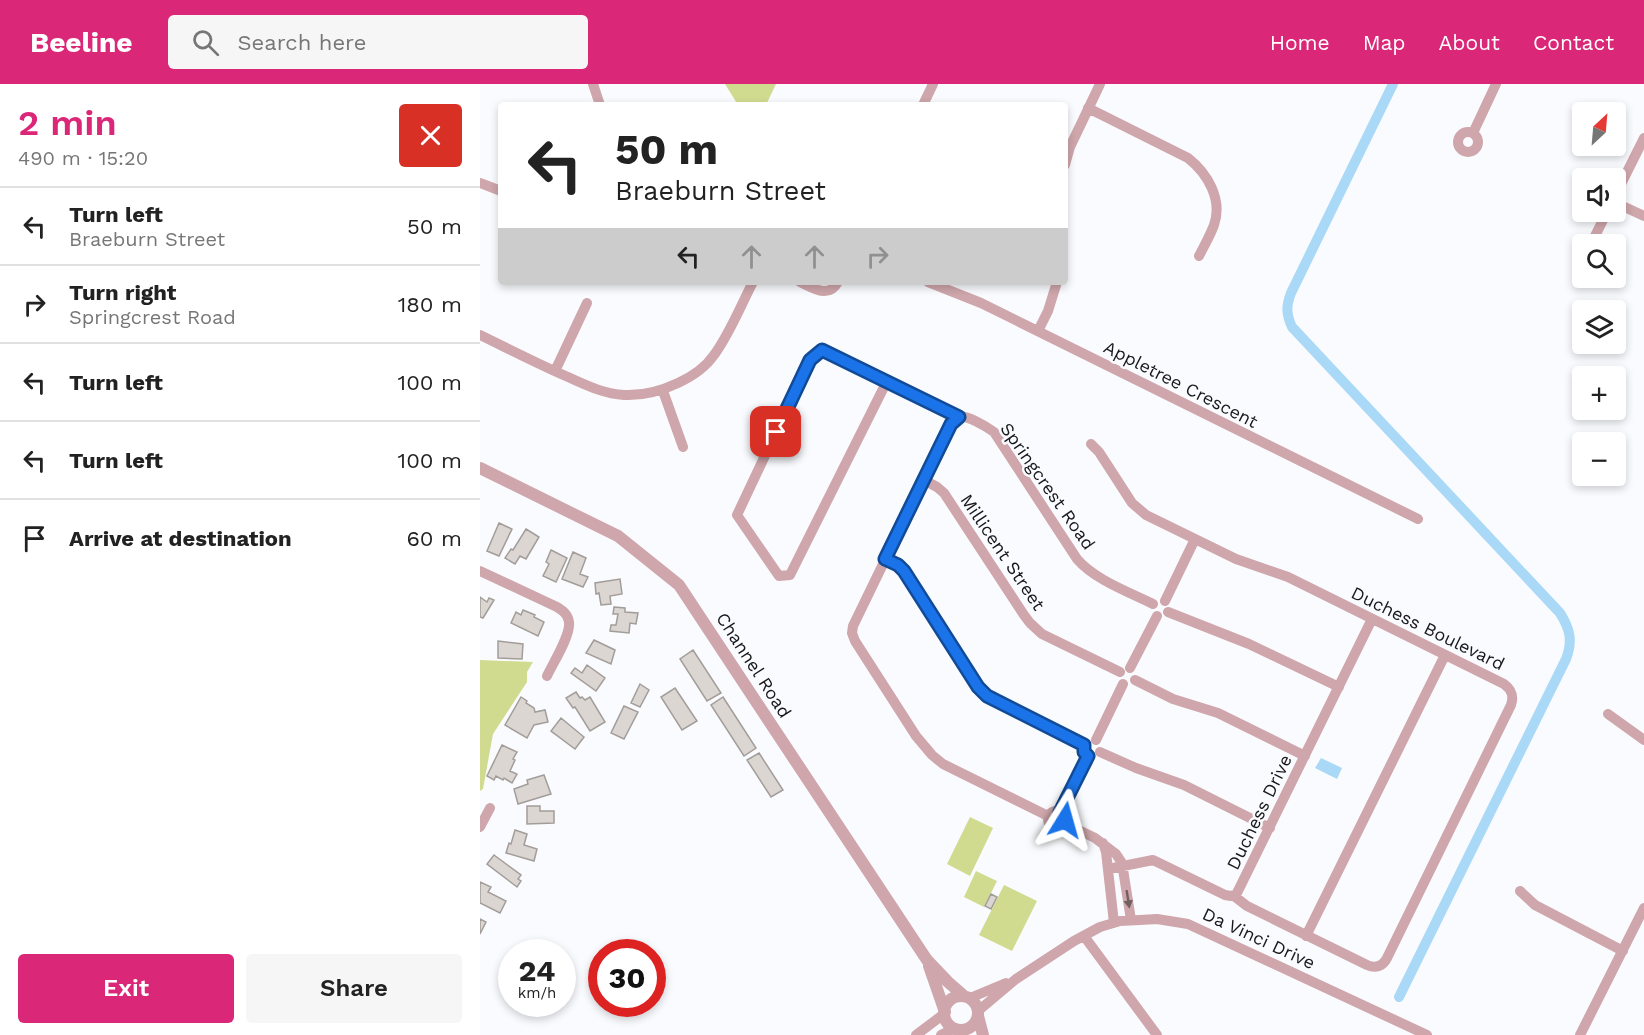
<!DOCTYPE html>
<html lang="en">
<head>
<meta charset="utf-8">
<style>
  body { margin:0; font-family:"Work Sans",sans-serif; background:#f6f6f6; color:#222; height:100vh; display:flex; flex-direction:column; font-size:22px; white-space:nowrap }
  * { box-sizing:border-box; margin:0 }
  p { font-size:20px; color:#767676 }
  .icon { flex:none; width:33px; height:33px; fill:none; stroke:currentColor; stroke-width:2; stroke-linecap:round; stroke-linejoin:round }
  .map { position:relative; flex:1; overflow:hidden }
  .side { display:flex; flex-direction:column; background:#fff; width:480px }
  .side>* { flex:none }
  .banner { position:absolute; left:18px; top:18px; width:570px; height:183px; border-radius:6px; box-shadow:0 3px 9px #0003; background:#fff; color:#222; overflow:hidden }
  .needle { width:39px; rotate:26deg }
  .tools { position:absolute; left:1092px; top:18px; display:grid; gap:12px }
  .tools a { display:grid; place-items:center; width:54px; height:54px; border-radius:6px; background:#fff; box-shadow:0 3px 9px #0003; font-size:30px }
  .speed { position:absolute; left:18px; top:855px; display:flex; gap:12px; font-size:30px; font-weight:700; text-align:center }
  .speed>* { display:grid; place-content:center; width:78px; height:78px; border-radius:50%; background:#fff; box-shadow:0 3px 9px #0003; line-height:1 }
  .speed small { font-size:15px; font-weight:400 }
  .speed .limit { border:9px solid #d22; background:#fff; color:#111 }
  .pin { position:absolute; display:grid; place-items:center; width:51px; height:51px; color:#fff; margin:-26px; border-radius:12px; box-shadow:0 3px 9px #0006 }
  .me { position:absolute; width:66px; margin:-33px; rotate:8deg; stroke-linejoin:round; filter:drop-shadow(0 0 4px #0008) }
  .turn { display:flex; align-items:center; gap:21px; height:126px; padding:0 18px; font-size:27px }
  .turn .icon { width:78px; height:78px; stroke-width:2.5 }
  .turn b { display:block; font-size:42px; line-height:51px }
  .lanes { display:flex; align-items:center; height:57px; padding:0 18px; background:#0003; justify-content:center; gap:30px; direction:ltr }
  .lanes .off { opacity:.35 }
  .round { display:grid; place-items:center; flex:none; width:63px; height:63px; border-radius:6px; background:#f6f6f6 }
  .summary { display:flex; align-items:center; justify-content:space-between; height:102px; padding:0 18px }
  h1 { font-size:36px; font-weight:600; line-height:45px; color:#db2777 }
  .primary-button { display:flex; gap:12px; margin-top:auto; padding:12px 18px }
  .primary-button a { flex:1; height:69px; border-radius:6px; background:#db2777; color:#fff; font-size:24px; font-weight:600; line-height:69px; text-align:center }
  .primary-button a+a { background:#f6f6f6; color:#222 }
  ul { padding:0; list-style:none }
  li { display:flex; align-items:center; gap:18px; height:78px; padding:0 18px; border-top:2px solid #e0e0e0 }
  li div { flex:1 }
  li b { display:block; font-size:22px }
  li em { font-style:normal }
  header { display:flex; align-items:center; gap:36px; box-sizing:border-box; height:84px; padding:0 30px; background:#db2777; color:#fff }
  header strong { font-size:28px }
  nav { display:flex; gap:33px; margin-inline-start:auto; font-size:21px }
  .search { width:420px; height:54px; background:#f6f6f6; display:flex; align-items:center; gap:15px; box-sizing:border-box; padding:0 21px; border-radius:6px; color:#767676; font-size:22px }
  main { display:flex; flex:1; min-height:0 }
  .map>svg:first-child { display:block }
  .green { fill:#d1db90 }
  .water { fill:#a9d9f6 }
  .lines { fill:none; stroke-linecap:round; stroke-linejoin:round }
  .canal { stroke:#a9d9f6; stroke-width:10 }
  .building { fill:#dcd6d3; stroke:#a39d9a; stroke-width:1.5 }
  .minor { stroke:#cea6ab; stroke-width:10 }
  .tertiary { stroke:#cea6ab; stroke-width:12 }
  .oneway { fill:#735f62 }
  .route-casing { stroke:#114b97; stroke-width:15 }
  .route { stroke:#1a73e8; stroke-width:10 }
  .labels { text-anchor:middle; dominant-baseline:central; stroke-width:5; stroke-linejoin:round; paint-order:stroke }
  .street-label { font-size:18px; fill:#18181a; stroke:#fafbfe }
</style>
</head>
<body>
<header>
<strong>Beeline</strong>
<div class="search"><svg class="icon" aria-label="search" viewBox="0 0 24 24"><circle cx="10" cy="10" r="6"/><path d="M15 15l6 6"/></svg>Search here</div>
<nav><a>Home</a><a>Map</a><a>About</a><a>Contact</a></nav>
</header>
<main>
<section class="side">
<div class="summary"><div><h1>2 min</h1><p>490 m · 15:20</p></div><a class="round" style="background:#d93025;color:#fff"><svg class="icon" aria-label="close" viewBox="0 0 24 24"><path d="M6 6l12 12M18 6L6 18"/></svg></a></div>
<ul>
<li><svg class="icon" aria-label="left" viewBox="0 0 24 24"><path d="M17 20v-9H6M10 6l-5 5 5 5"/></svg><div><b>Turn left</b><p>Braeburn Street</p></div><em>50 m</em></li>
<li><svg class="icon" aria-label="right" viewBox="0 0 24 24"><path d="M7 20v-9h11M14 6l5 5-5 5"/></svg><div><b>Turn right</b><p>Springcrest Road</p></div><em>180 m</em></li>
<li><svg class="icon" aria-label="left" viewBox="0 0 24 24"><path d="M17 20v-9H6M10 6l-5 5 5 5"/></svg><div><b>Turn left</b></div><em>100 m</em></li>
<li><svg class="icon" aria-label="left" viewBox="0 0 24 24"><path d="M17 20v-9H6M10 6l-5 5 5 5"/></svg><div><b>Turn left</b></div><em>100 m</em></li>
<li><svg class="icon" aria-label="arrive" viewBox="0 0 24 24"><path d="M6 21V4h12l-3 4 3 4H6"/></svg><div><b>Arrive at destination</b></div><em>60 m</em></li>
</ul>
<div class="primary-button"><a>Exit</a><a>Share</a></div>
</section>
<div class="map">
<svg width="1164" height="951" viewBox="0 0 1164 951">
  <rect width="100%" height="100%" fill="#fafbfe"/>
  <path class="green" d="M245,0H296L286,21H258Z
    M0,576L53,578L47,588V598L13,650L3,705L0,707Z
    M490,733L513,744L490,792L467,780Z
    M496,787L517,797L504,823L484,813Z
    M524,801L557,817L532,867L499,851Z"/>
  <path class="water" d="M841,674L862,684L857,695L835,684Z"/>
  <g class="lines">
    <path class="canal" d="M913,0L811,209C806,222 806,230 812,243L1080,529C1090,545 1093,557 1086,575L919,913"/>
  </g>
  <path class="building" d="M19,439L32,445L19,472L7,467Z
    M46,445L59,453L46,475L40,472L35,480L25,474L31,465L33,466Z
    M71,466L87,474L76,498L63,492L69,480L66,478Z
    M93,468L106,474L100,490L108,493L103,503L82,495Z
    M140,495L142,510L130,512L131,520L121,521L119,509L116,510L115,499Z
    M0,513L7,518L9,514L14,516L3,534L0,533Z
    M134,523L145,524V528L158,529L156,540L150,539L149,549L130,547L131,541H136L138,530H133Z
    M43,526L55,531L54,533L64,538L58,552L31,539L36,528L41,531Z
    M114,556L135,566L131,580L106,569Z
    M18,557L43,560L42,575L18,574Z
    M213,566L241,609L227,617L200,575Z
    M107,581L125,594L116,607L91,589L95,584L102,589Z
    M160,600L169,606L160,623L151,619Z
    M195,604L217,637L202,646L181,613Z
    M96,608L100,614L102,613L105,616L110,613L125,638L110,647L95,623L93,624L86,614Z
    M41,613L47,617L46,619L54,624L55,628L65,626L68,638L54,641L47,654L25,641Z
    M243,613L276,664L264,672L231,621Z
    M144,622L158,628L144,655L131,649Z
    M81,634L104,653L95,665L71,647Z
    M22,661L37,668L33,675L35,676L30,687L37,690L32,699L24,694L23,696L16,692L14,696L7,692Z
    M279,669L303,706L291,713L267,676Z
    M64,691L71,710L38,720L34,705L48,700L47,696Z
    M47,722H60V727H74V739L47,740Z
    M35,746L47,750L44,761L57,765L54,777L26,769L29,759L31,760Z
    M14,771L41,791L38,795L41,797L37,803L7,780Z
    M0,798L11,803L8,808L26,817L20,829L0,819Z
    M511,810L517,813L511,825L505,822Z
    M0,835L6,838L0,850Z"/>
  <g class="lines">
    <path class="minor" d="M113,0L120,21
      M443,21L453,0
      M608,24L708,74C727,89 743,115 734,141C730,152 724,162 719,172
      M978 58a10 10 0 1 1 20 0a10 10 0 1 1-20 0Z
      M993,49L1016,0
      M585,81L590,63L620,0
      M0,99L21,107
      M1136,110L1164,54
      M1136,119L1164,132
      M1111,160L1127,128
      M320,198C333,204 349,215 358,198
      M448,198L501,219L938,435
      M558,247L568,227L577,198
      M0,251C29,265 58,280 88,293C106,301 124,310 144,311C164,312 181,307 198,299C211,293 225,284 234,271C250,249 260,223 273,198
      M75,287L107,219
      M407,297L310,491L299,492L257,431L330,276L342,266L479,333
      M183,307L203,363
      M611,360L619,368L652,419L666,431L756,475L808,493L1024,600C1032,606 1034,612 1031,621L907,874C903,882 896,885 887,881L767,822L754,812
      M444,396L457,403L464,409L544,531L550,539L562,550L640,588
      M405,475L418,481L424,487L498,603L507,612L604,661
      M0,487L77,523C83,527 88,530 89,538C91,551 73,579 67,592
      M685,517L715,455
      M688,528L769,560L859,603
      M650,584L677,532
      M655,596L693,615L738,629L825,672
      M1128,630L1164,656
      M616,656L643,600
      M620,668L656,684L704,701L790,744
      M568 735a8 8 0 1 1 16 0a8 8 0 1 1-16 0Z
      M580,727L608,672
      M568,732L463,680L452,671L436,652L375,557L372,549L373,542L471,340C473,338 475,335 478,333C486,330 507,343 514,348L597,475C615,496 649,508 673,520
      M584,739L615,754L636,770L642,779L651,836
      M0,743L10,724
      M623,759L626,768L634,839
      M628,785L673,776L745,811L751,812L756,811L892,535
      M1040,807L1055,821L1143,867
      M604,852L677,951
      M826,852L965,571
      M490,914L526,899
      M498,927L536,895L594,857L620,843L640,837L660,836L677,835L708,840L947,951
      M436,951L464,930
      M461,951L475,944
      M1100,951L1164,824"/>
    <path class="tertiary" d="M0,384L138,452L199,501L447,876L468,898L484,912
      M449,882L465,928
      M464 929a17 17 0 1 1 34 0a17 17 0 1 1-34 0Z
      M498,932L503,951"/>
  </g>
  <defs><path id="oneway-solid" d="M-6-.8H1V-3.2L6.5 0L1 3.2V.8H-6Z" transform="scale(1.5)"/></defs>
  <use class="oneway" href="#oneway-solid" transform="translate(648 815) rotate(81)"/>
  <g class="lines">
    <defs>
      <path id="route" d="M296,348L330,276L342,266L479,333L471,340L405,475L418,481L424,487L498,603L507,612L604,661V668L608,672L580,728L584,731L585,736"/>
    </defs>
    <use href="#route" class="route-casing"/>
    <use href="#route" class="route"/>
  </g>
  <g class="labels">
    <g class="street-label">
      <text transform="translate(701 300) rotate(27)">Appletree Crescent</text>
      <text transform="translate(568 402) rotate(55)">Springcrest Road</text>
      <text transform="translate(523 468) rotate(56)">Millicent Street</text>
      <text transform="translate(948 544) rotate(26)">Duchess Boulevard</text>
      <text transform="translate(274 581) rotate(57)">Channel Road</text>
      <text transform="translate(779 728) rotate(-64)">Duchess Drive</text>
      <text transform="translate(779 854) rotate(25)">Da Vinci Drive</text>
    </g>
  </g>
</svg>
<div class="tools">
<a><svg class="needle" viewBox="-14 -14 28 28"><path d="M0-13l5 13h-10z" fill="#e53935"/><path d="M0 13l5-13h-10z" fill="#767676"/></svg></a>
<a><svg class="icon" aria-label="sound" viewBox="0 0 24 24"><path d="M4 9h4l5-4v14l-5-4H4zM17 9q2 3 0 6"/></svg></a>
<a><svg class="icon" aria-label="search" viewBox="0 0 24 24"><circle cx="10" cy="10" r="6"/><path d="M15 15l6 6"/></svg></a>
<a><svg class="icon" aria-label="layers" viewBox="0 0 24 24"><path d="M12 4l9 5-9 5-9-5zM3 14l9 5 9-5"/></svg></a>
<a>+</a>
<a>−</a>
</div>
<div class="speed"><div>24<small>km/h</small></div><div class="limit">30</div></div>
<div class="pin" style="left:296px;top:348px;background:#d93025"><svg class="icon" aria-label="arrive" viewBox="0 0 24 24"><path d="M6 21V4h12l-3 4 3 4H6"/></svg></div>
<svg class="me" style="left:585px;top:736px" viewBox="-20 -20 40 40"><path d="M0-17L14 15 0 8-14 15z" fill="#1a73e8" stroke="#fff" stroke-width="4"/></svg>
<div class="banner">
<div class="turn"><svg class="icon" aria-label="left" viewBox="0 0 24 24"><path d="M17 20v-9H6M10 6l-5 5 5 5"/></svg><div><b>50 m</b>Braeburn Street</div></div>
<div class="lanes"><svg class="icon" aria-label="left" viewBox="0 0 24 24"><path d="M17 20v-9H6M10 6l-5 5 5 5"/></svg><svg class="icon off" aria-label="ahead" viewBox="0 0 24 24"><path d="M12 20V5M6 11l6-6 6 6"/></svg><svg class="icon off" aria-label="ahead" viewBox="0 0 24 24"><path d="M12 20V5M6 11l6-6 6 6"/></svg><svg class="icon off" aria-label="right" viewBox="0 0 24 24"><path d="M7 20v-9h11M14 6l5 5-5 5"/></svg></div>
</div>
</div>
</main>
</body>
</html>
